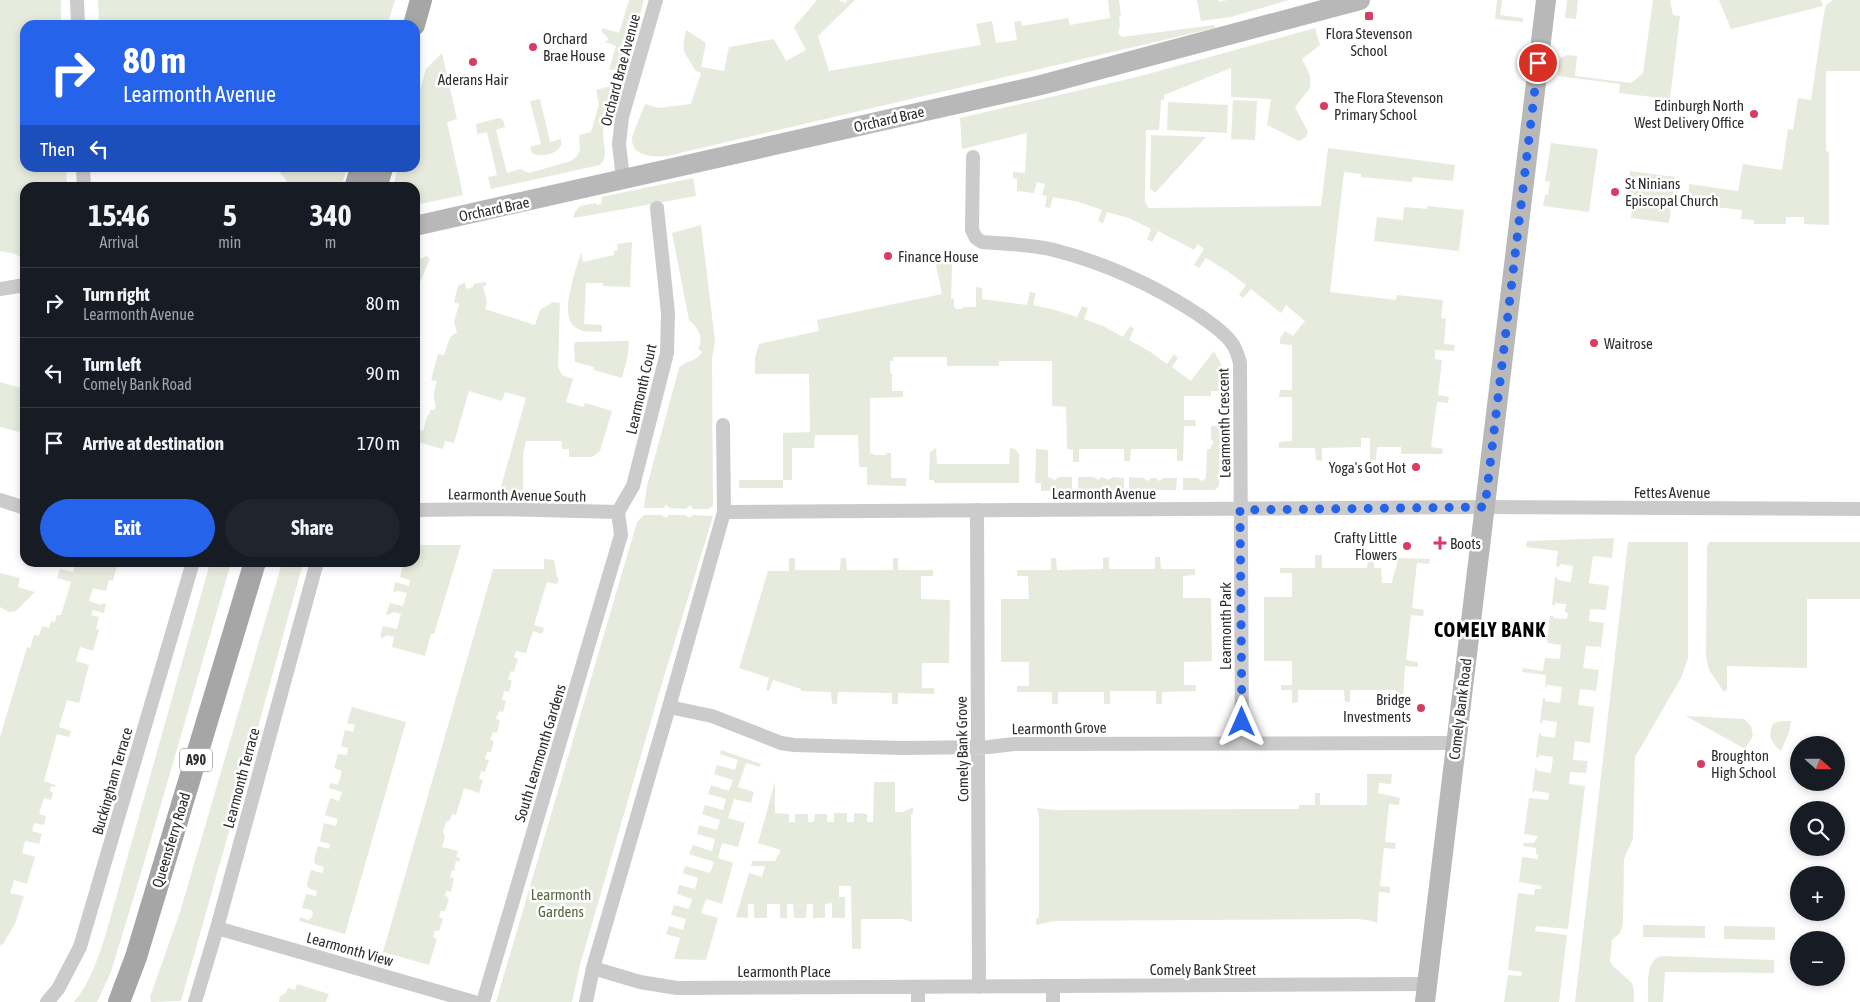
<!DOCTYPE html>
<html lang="en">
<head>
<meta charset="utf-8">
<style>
  body { margin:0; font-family:"Asap Condensed",sans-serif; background:#20242c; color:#f1f3f6; height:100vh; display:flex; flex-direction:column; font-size:19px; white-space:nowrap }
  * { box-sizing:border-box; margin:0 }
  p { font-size:16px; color:#9ea1a6 }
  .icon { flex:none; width:28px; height:28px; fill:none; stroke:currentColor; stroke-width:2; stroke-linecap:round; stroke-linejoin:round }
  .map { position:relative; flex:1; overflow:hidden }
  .sheet { position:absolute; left:20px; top:182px; width:400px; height:385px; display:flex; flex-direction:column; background:#171b24; border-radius:15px; box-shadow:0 2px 8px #0003 }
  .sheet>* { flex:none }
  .guide { position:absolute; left:20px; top:20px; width:400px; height:152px; border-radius:15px; box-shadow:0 2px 8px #0003; background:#2563eb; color:#fff; overflow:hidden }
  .needle { width:32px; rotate:111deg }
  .controls { position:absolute; left:1790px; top:736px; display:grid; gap:10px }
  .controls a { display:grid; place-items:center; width:55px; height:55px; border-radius:50%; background:#171b24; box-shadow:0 2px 8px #0003; font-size:25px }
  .pin { position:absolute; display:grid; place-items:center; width:42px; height:42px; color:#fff; margin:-21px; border:2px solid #fff; border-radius:50%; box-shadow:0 1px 5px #0007 }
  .me { position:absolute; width:55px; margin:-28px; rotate:0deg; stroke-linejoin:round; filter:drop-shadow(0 0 4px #0008) }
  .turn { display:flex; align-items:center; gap:18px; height:105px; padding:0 20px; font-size:22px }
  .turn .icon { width:65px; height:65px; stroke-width:2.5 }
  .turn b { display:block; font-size:35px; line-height:42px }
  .then { display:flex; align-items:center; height:48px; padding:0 20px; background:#0003; gap:10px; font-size:19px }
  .eta { display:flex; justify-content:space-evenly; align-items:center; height:85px; text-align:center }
  .eta b { font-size:30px; font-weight:700; line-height:35px }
  .primary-button { display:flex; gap:10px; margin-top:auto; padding:10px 20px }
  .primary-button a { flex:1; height:58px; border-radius:30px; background:#2563eb; color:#fff; font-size:20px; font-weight:700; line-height:58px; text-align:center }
  .primary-button a+a { background:#20242c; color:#f1f3f6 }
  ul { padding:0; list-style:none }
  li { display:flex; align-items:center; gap:15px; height:70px; padding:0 20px; border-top:1px solid #363941 }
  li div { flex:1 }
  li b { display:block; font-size:19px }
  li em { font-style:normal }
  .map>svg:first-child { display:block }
  .green { fill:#e7ebdd }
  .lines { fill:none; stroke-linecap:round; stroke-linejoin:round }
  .street { stroke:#cbcbcb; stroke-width:14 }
  .secondary { stroke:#b8b8b8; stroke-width:20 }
  .primary { stroke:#a6a6a6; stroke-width:22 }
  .route { stroke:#2563eb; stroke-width:9; stroke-dasharray:0 16.2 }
  .poi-dot { fill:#da3b62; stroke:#fff; stroke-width:2 }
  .labels { text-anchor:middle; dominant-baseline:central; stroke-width:5; stroke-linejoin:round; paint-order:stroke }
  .shield { fill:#fff; stroke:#6d6d6d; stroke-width:1 }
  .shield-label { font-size:14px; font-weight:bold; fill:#2e2e2e }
  .poi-label { font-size:15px; fill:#2e2e2e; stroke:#fff; text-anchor:start }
  .street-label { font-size:15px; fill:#2e2e2e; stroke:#fff }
  .park-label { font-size:15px; fill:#59673e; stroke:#fff }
  .district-label { font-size:20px; font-weight:bold; letter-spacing:1px; fill:#000; stroke:#fff }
</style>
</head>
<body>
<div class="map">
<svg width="1860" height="1002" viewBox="0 0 1860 1002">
  <rect width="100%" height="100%" fill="#fff"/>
  <path class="green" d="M0,0H61V25H25V168H66L67,187L25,188V260L15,254L0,251Z
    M98,0H395L387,25H99Z
    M629,0H644L628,58C624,67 618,70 609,70L616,46L605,42L609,39L602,32V28L619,33Z
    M817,0H838L846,3L847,0H855L818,36L829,71L981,45L976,24L992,21L996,43L1017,40L1014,22L1021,21L1022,26L1068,18L1070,25L1110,18L1108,0H1119L1121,15L1119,17L1120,26L1118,33L1122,37L1214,25L1215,28L667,156C652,157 631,157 632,137L645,104L658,108L691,104L701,73C695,71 695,70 692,65C682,48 682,51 686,30L706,43L701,67L724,71L729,47L774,39L786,61L806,50L794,27Z
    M1197,0H1218L1219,2L1227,0H1289L1231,17L1201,21Z
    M1497,0H1502L1500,15L1523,18V22L1495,19Z
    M1567,0H1578L1576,19L1565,18Z
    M1653,0H1670L1673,15L1680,16L1670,99L1619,93L1620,84L1558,76L1560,58L1567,55L1577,56L1575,76L1631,83L1643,73Z
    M1719,0H1821L1823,6L1731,29Z
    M1833,0H1860V71H1826V151L1829,152V225L1804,224V217H1786V224H1754V220L1741,219L1742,210L1688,204L1689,184L1738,191L1743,164L1782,170L1788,129L1793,130L1798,98L1811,100L1824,13L1826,5Z
    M1315,28L1320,45L1302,59L1310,75V88L1295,107L1308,132L1306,137L1299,141L1267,125L1271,99L1231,97V68L1164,95V100H1161L1159,130H1146L1145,202L1149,208L1321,206L1328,148L1455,165L1453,181L1413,177L1412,182L1361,177V174L1344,172L1330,292L1396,300L1397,295L1443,300L1441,318L1446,319L1444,344L1455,345L1454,351L1435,350V359L1442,360L1438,395L1449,397L1448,403L1437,402L1431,447L1443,449L1442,454H1401V447H1377L1376,460H1370V438H1361V447L1322,448V461L1316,460L1315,448H1279V442L1292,441V397H1279L1280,390H1292V345L1280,344V338L1285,331L1293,336L1305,321L1286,305L1281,313L1251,289L1243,298L1239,295L1246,285L1227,271L1206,258L1199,268L1194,265L1204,249L1198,244L1194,250L1158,231L1152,242L1147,239L1151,229L1129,218L1107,212L1103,223L1098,221L1102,210L1079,202L1053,197L1050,208L1045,207L1047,196L1042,195L1045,184L1037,182L1034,193L1017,191V179L1013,178V172L1025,173L1027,133L962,149L960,118L1137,77Z
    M442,53L457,119L447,122L463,195L415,205V188L393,187L398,168H415V107L426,69Z
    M607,87L617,88C613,104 603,118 603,134C603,145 609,156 600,165L491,189L488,177L497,175L487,132L477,134L476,124L499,118L503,120L505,127L496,130L507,173L520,169L529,173L571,161L577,156L580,150L579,135L591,132L599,104L596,90Z
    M540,99L550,142L561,139C565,153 541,159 532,153L530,147L541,144L530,101Z
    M1233,100L1257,101L1255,140L1231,139Z
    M1168,102L1228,105L1227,133L1167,130Z
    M1151,135L1206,137L1155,193L1150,188Z
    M1551,143L1598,149L1589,212L1543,206L1545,195H1548L1550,182L1545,181Z
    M277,168H347L341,188L291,187Z
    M1630,171L1675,177L1669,223L1631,218L1632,209L1625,208Z
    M693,178L696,196L574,218V213L580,206L596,203L597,205L601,204L602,197L606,196Z
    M1427,206L1464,210L1459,251L1374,241L1377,217L1403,220L1404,207L1427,209Z
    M701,225L715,341L712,359L713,506L708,509H693L690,505L686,509L670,508L666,505L663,508H644L647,486L679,368C686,360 695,363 702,352L698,349C704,336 698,328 689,320L672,233Z
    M632,242L630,287L603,286V283H586L584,324L602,325V332C593,331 582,333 575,327C558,315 577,268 581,252L583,262L614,255V251L618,250L617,244Z
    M427,256L430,259L415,294V261Z
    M945,259L946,264H952L951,299H954V307L957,309H962L964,307H976V287L982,288V299L1027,305L1030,292L1036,293L1033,305L1055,310L1077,317L1082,306L1088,308L1084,319L1103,326L1123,337L1130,326L1134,329L1129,340L1149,351L1167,364L1174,354L1178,358L1172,367L1191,381L1214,351L1221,364V391H1211V396H1184V420H1195L1196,426H1184L1183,461H1177V449H1131L1130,461H1124V449H1079V462H1073V450L1067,449L1066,407L1052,406V361H999V366H947V357H893V361H890V373H892V391H903V397L870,398V453L875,455H885L887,453H891V478H906V486L867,485V467H859L858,435H815L814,448H792V480H783V488H739V480H783V433L810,432L809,374H755V358L759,344L819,331L817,320L942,294L935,260Z
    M465,282L466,289L473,287V284L485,282L487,285L483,286L487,302L485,309L535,325L540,310L553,302L560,303L558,367L562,375L573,379L566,402L583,407L585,403L612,411L600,451L592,457H569V449H562V441H526L523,454V495L499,494L526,398L505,392L502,401L469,391L454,443L445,441L443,449L415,441L419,430L423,431L428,414L429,415L430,410H434L436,407C433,395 433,395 437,381L431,380L438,354L444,355L449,340L451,336L457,332L454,322L459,304L454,302L458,286Z
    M629,341L628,355L622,378L594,370V367L575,362L574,344L576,342Z
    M0,382L25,389V426L21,428L19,432L0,427Z
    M1211,426H1220L1219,486L1215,490H1183V478H1197L1202,481L1206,478L1207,449H1211V446L1214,443L1211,439Z
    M936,448L937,464H1009L1010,448L1015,449L1019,454V483H934V480H929L930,452Z
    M1036,449L1048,450V477L1055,480L1058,477H1072V491H1041V483H1035Z
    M1078,477H1094L1098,480L1101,477L1109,480L1112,477L1124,478V491H1078Z
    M1129,477L1144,478L1147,481L1152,478H1156L1159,481L1163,478H1177L1176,490H1129Z
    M644,515H662L666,518L669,515H686L689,518L693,515L713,516L660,690L580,965L572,1002H496L637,522Z
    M1614,538L1612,558L1593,556L1589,583L1609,586L1606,610L1590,609L1589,621L1604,623L1601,647L1586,646L1583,668L1599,670L1596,691L1580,689L1578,705L1594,707L1590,743L1575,741L1573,760L1588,761L1586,773L1570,772L1569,784L1585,786L1568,929L1536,926L1535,931L1567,935L1559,1002H1504L1508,975L1521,976L1522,972L1508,970L1518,893L1534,895L1535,889H1541V886L1519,882L1522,857L1538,859V854H1536V848L1523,846L1524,843H1534L1538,836L1524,834L1529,798L1548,800L1549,793L1535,791L1532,793L1535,769H1537V771L1551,773L1553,757L1539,755L1538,758L1536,757L1539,733L1541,734V736L1555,738L1557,722L1543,720L1542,723H1540L1543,698H1545V701L1560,703L1562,687L1547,685L1546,687H1545L1546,675L1522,672L1523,668L1543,671L1545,658L1560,659L1561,645L1547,643L1550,616H1553L1554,618L1567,619L1568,613L1565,612L1566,604L1555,603V605H1552L1555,577L1558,578V580L1571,582L1573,566L1560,564L1559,567L1556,566L1558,551L1526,547L1527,541Z
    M1628,542H1688V658L1681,678L1635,757L1633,839L1624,859L1623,924L1620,933L1612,940L1610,961L1613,966L1632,983L1634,991V1002H1575Z
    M1709,542H1860V599H1807V668L1727,666V689L1724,692L1709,670L1706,656L1707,547Z
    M415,545H461L434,634H431L425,656L392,647L394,637L387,635L383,638L380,637L383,626L397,629L401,614L394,612L388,615H386L390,603L403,606L407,593L399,591L393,592L395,582L409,586L410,580L400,577L404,563L415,562Z
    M1315,555H1322V568H1367L1368,555H1373L1374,568H1381L1382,583H1392C1393,572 1398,569 1397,558L1430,559L1429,564L1417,563L1412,608L1424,610L1423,616L1411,615L1406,660L1418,662V667L1405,666L1403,702H1396V690H1350V702H1345L1344,690H1298V702L1292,703V690H1281V685H1292V661H1264V597H1292V573H1280V568H1315Z
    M1109,557V569H1155V557H1160L1161,569H1195V575L1183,576V598H1211L1212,661L1184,662V685H1196V691L1162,692V704H1156V691H1110V704H1104V692H1058V704H1052V692H1017V686H1029V662H1001V599H1029L1028,576H1017V570H1051V558H1056L1057,570L1103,569V558Z
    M789,558H795V570H840L841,558H846L847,570H893V558H898V570H933V576H921V599L949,600L950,602L949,663H922V688H934V694L898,693V704H892V693L838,692L837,704H832L831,692L801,691V689L773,680L769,691L766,690L769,678L739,668L768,571H789Z
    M544,559L554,560L557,577L559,578L557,584L547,582L534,625L544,628L542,634L533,631L526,653L516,651L514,657L518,659L514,672L511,671L508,679L512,681L509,692L504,691L502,700L506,701L503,712L499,711L496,719L500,720L497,733L493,732L490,740L494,741L491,752H487L485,759L489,760L485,772L481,771L479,779L483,780L479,793L464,788L456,815L452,814L450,820L446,822L443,832L445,837L442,847L458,851L456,857L460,858L459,862L456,861L454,869L457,871L452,870L450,877L454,878L451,892L446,891L445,896L449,898L445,911H441L439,917L443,919L439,931H435L433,937L437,939L429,965L383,952L493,569H544Z
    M76,563H106L117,566L113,581L109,580L106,591L93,588L89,601L102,605L103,603L106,604L104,613L93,610L91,615L99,617L96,629L99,630L93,651L80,647L76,661L89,665L79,703L67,700L59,727L71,731L69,737L57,734L44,781L55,785V787L51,786L50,791L53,793L51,800L44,798L39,814L46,816L44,825L34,823L32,831L42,834L39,844L25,841L22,853L35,857L27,884L14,880L10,893L24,896L15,924L3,944L0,945V737L27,647L30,648L34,635L39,636L42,626L49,628L51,621L55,622L57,615H61L71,582L57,578L60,569L73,572Z
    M210,563H231L144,863L111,972L97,1002H74C90,983 97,960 105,937Z
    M282,563H303L248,764L181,1001L151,1002L150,997L180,912Z
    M0,573L20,578L18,587L35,592L16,611L9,612L0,607Z
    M352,707L406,722L345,934L299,921L300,917L308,920L311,918L313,913L311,910L302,908L306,894L316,896L317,891L308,888L307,883L311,870L322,873L324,867L315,864L314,859L318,846L329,849L330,844L320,841L324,823L336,826L338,819L325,815L330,798L339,801L342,792L329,788L330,783L338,785L342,771L334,768L338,754L347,755L348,748L341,746L345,730L353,732L355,725L347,723Z
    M1686,716L1744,719L1751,726L1753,736L1745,749Z
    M1781,721H1791L1789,732L1781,751C1772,744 1766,734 1774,723Z
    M721,750L761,764L760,767L746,763L738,787L754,792L751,803L734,799L728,818L745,823L738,847L722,843L718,858L733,863L722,904L706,899L701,913L718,918L706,960L674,959L680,938L666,934L669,926L683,930L686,919L671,915L674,905L689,909L692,899L677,894L679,885L695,889L698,878L683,873L685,866L710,873L714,862L689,854L693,845L712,851L715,839L697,834L699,825L717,830L720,820L702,814L705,805L723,810L726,799L708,794L711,785L729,791L733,780L714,774L717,765L735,770L738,760L720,754Z
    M1367,774H1392L1391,784L1379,783L1378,793L1400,798L1399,805L1389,804L1385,842L1396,843L1395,849L1384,848L1380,886L1390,887V893L1379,892L1377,923L1368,920L1358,919L1054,921L1036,925V919L1039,917V815L1037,808L1055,810L1299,809V805H1315V793H1320V805H1367Z
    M775,782V813L789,814V822H795V814H808V822H814L815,814H827V822H834V813H847V822H854V813L867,814V822H873L874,782H895V812H903L913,807V813L911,814L912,922L903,919H861V949H852L851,886H839V897H845V918H832V903L825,904V918H813V904H807L806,918H794L793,904H787V918H780V904H767V918H754V904H748V918L736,917L749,873L762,877L765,866H751L752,861H775L781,850L758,843Z
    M1643,925L1705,926V938L1643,937Z
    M1724,926L1775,927V940L1724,939Z
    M1661,956L1774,960V973L1665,972L1663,1002H1648C1649,988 1644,961 1661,956Z
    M297,984L329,994L326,1002H279L280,996L286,993L288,988L295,990Z"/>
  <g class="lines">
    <path class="street" d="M77,0L78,25
      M973,157L972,230L976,238L982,242C1006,244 1031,244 1054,250C1105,263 1155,286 1199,315C1210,323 1223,331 1231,342C1236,348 1238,355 1240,363L1242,743
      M83,168L84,188
      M623,179L619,144L622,117L656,0
      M0,289L25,285
      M0,500L25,508
      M415,510L494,509L618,512
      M977,510L979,987
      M618,512L633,486L667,353L668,313L657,208
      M724,512L1485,507L1860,509
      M669,707L712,716L781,743L794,745L902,748L989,747L1014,744L1456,743
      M217,928L474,1002
      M593,968L640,982L677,988L1427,984
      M1053,986V1002
      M47,1002L58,989L80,947L193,562
      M195,1002L217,928L317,562
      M483,1002L621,535L618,512
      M586,1002L593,968L669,707L724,512L723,425
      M918,1002V987"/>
    <path class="secondary" d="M415,226L1041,85L1360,0
      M1425,1002L1546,0"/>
    <path class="primary" d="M414,25L421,0
      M355,188L361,168
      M376,188L382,168
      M119,1002L136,957L255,562"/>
  </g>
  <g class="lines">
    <path class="route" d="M1242,722L1240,510L1485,507L1538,63"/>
  </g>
  <g class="poi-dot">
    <rect x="1364" y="11" width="10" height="10" rx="2.5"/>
    <circle cx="533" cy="47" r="5"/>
    <circle cx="473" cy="62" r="5"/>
    <circle cx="1324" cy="106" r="5"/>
    <circle cx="1754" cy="114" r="5"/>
    <circle cx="1615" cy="192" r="5"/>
    <circle cx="888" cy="256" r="5"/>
    <circle cx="1594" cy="343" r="5"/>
    <circle cx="1416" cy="467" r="5"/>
    <path d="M1437.5 535.5h5v5h5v5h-5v5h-5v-5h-5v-5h5z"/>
    <circle cx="1407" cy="546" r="5"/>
    <circle cx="1421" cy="708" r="5"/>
    <circle cx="1701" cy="764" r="5"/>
  </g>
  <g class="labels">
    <rect class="shield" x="180" y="748.5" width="32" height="23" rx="4"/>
    <g class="shield-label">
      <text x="196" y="760">A90</text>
    </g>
    <g class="poi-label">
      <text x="1369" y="33" text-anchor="middle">Flora Stevenson<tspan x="1369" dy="17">School</tspan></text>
      <text x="543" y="38">Orchard<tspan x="543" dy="17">Brae House</tspan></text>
      <text x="473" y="79" text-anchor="middle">Aderans Hair</text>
      <text x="1334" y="97">The Flora Stevenson<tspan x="1334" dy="17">Primary School</tspan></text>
      <text x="1744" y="105" text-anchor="end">Edinburgh North<tspan x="1744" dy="17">West Delivery Office</tspan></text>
      <text x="1625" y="183">St Ninians<tspan x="1625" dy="17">Episcopal Church</tspan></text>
      <text x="898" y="256">Finance House</text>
      <text x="1604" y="343">Waitrose</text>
      <text x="1406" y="467" text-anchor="end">Yoga's Got Hot</text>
      <text x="1397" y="537" text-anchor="end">Crafty Little<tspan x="1397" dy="17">Flowers</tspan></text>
      <text x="1450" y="543">Boots</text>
      <text x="1411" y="699" text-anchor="end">Bridge<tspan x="1411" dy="17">Investments</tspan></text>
      <text x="1711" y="755">Broughton<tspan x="1711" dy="17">High School</tspan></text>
    </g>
    <g class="street-label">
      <text transform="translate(620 70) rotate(-75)">Orchard Brae Avenue</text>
      <text transform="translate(889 119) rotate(-13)">Orchard Brae</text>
      <text transform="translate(494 209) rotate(-12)">Orchard Brae</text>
      <text transform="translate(641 389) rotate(-77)">Learmonth Court</text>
      <text transform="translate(1224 423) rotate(-91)">Learmonth Crescent</text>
      <text x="1672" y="492">Fettes Avenue</text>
      <text x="1104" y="493">Learmonth Avenue</text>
      <text transform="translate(517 495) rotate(1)">Learmonth Avenue South</text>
      <text transform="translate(1225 626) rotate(-90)">Learmonth Park</text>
      <text transform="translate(1460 709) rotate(-83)">Comely Bank Road</text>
      <text transform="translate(1059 728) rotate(-1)">Learmonth Grove</text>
      <text transform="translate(962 749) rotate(-91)">Comely Bank Grove</text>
      <text transform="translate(540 753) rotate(-73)">South Learmonth Gardens</text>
      <text transform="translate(241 778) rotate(-75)">Learmonth Terrace</text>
      <text transform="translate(112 781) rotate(-74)">Buckingham Terrace</text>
      <text transform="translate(171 840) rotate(-73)">Queensferry Road</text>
      <text transform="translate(350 949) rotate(16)">Learmonth View</text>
      <text x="1203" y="969">Comely Bank Street</text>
      <text x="784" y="971">Learmonth Place</text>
    </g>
    <g class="park-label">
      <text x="561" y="894">Learmonth<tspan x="561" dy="17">Gardens</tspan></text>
    </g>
    <g class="district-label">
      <text x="1490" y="629">COMELY BANK</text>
    </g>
  </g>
</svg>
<div class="controls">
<a><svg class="needle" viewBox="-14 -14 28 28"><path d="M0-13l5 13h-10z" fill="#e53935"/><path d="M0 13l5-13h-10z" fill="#9ea1a6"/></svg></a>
<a><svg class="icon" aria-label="search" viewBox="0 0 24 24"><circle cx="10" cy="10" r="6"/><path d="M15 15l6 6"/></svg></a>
<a>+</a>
<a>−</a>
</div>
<div class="pin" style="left:1538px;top:63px;background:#d93025"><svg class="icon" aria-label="arrive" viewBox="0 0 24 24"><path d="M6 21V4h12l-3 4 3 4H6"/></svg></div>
<svg class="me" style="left:1242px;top:722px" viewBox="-20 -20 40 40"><path d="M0-17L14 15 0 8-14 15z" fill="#2563eb" stroke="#fff" stroke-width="4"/></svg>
<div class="guide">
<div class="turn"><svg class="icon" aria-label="right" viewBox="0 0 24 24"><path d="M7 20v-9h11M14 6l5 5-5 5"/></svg><div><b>80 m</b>Learmonth Avenue</div></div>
<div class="then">Then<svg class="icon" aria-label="left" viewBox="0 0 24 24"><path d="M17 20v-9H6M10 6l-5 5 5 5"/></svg></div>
</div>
<section class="sheet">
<div class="eta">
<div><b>15:46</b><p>Arrival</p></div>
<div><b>5</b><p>min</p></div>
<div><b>340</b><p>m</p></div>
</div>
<ul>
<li><svg class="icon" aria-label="right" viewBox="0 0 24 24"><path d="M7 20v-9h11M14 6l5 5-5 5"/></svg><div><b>Turn right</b><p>Learmonth Avenue</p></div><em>80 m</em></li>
<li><svg class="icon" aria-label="left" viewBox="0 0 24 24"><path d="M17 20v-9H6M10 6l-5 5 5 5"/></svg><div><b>Turn left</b><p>Comely Bank Road</p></div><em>90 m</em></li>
<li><svg class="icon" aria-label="arrive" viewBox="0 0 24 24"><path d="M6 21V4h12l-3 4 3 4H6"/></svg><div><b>Arrive at destination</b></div><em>170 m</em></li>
</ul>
<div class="primary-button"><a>Exit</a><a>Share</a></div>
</section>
</div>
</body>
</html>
